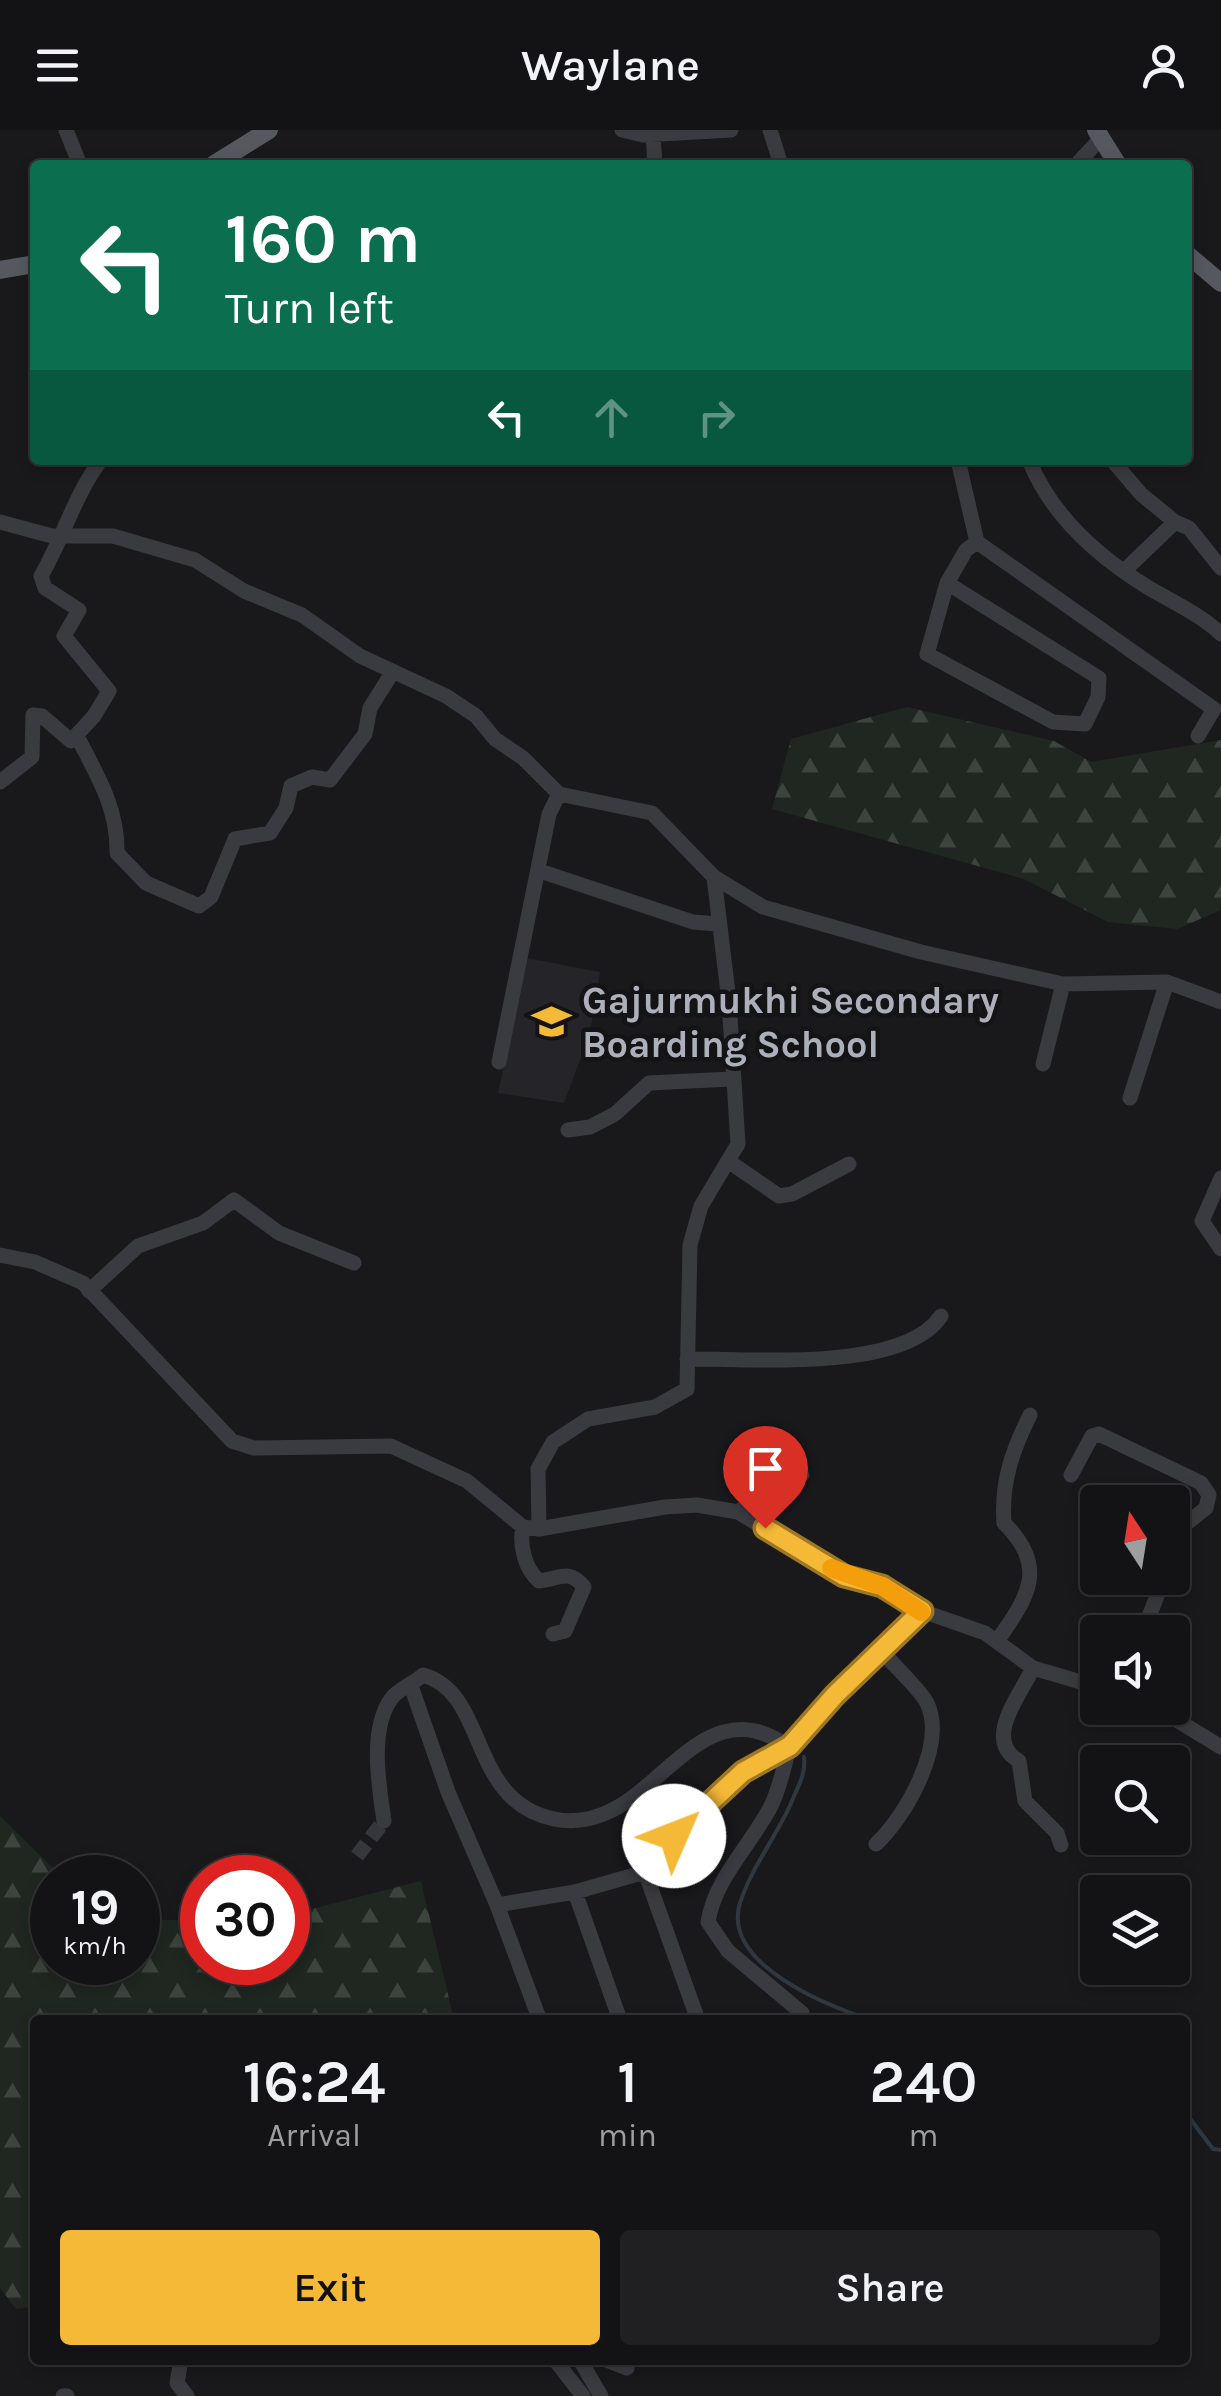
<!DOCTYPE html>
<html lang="en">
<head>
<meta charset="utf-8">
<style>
  body { margin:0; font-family:Karla,sans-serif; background:#202022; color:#f1f3f6; height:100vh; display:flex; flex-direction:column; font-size:38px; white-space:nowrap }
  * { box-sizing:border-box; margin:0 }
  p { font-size:32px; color:#9d9ea0 }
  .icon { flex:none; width:55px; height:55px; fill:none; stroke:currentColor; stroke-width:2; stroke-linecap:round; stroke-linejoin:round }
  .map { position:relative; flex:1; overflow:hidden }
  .side { position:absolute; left:30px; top:1885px; width:1160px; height:350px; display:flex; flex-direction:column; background:#131315; border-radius:10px; box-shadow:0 5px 15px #0003,0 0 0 2px #323234 }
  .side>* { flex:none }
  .banner { position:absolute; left:30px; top:30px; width:1162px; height:305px; border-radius:10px; box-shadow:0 5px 15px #0003,0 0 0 2px #323234; background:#0b6e4f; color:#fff; overflow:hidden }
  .needle { width:65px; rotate:348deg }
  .buttons { position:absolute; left:1080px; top:1355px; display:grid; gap:20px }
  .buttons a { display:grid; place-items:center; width:110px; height:110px; border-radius:10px; background:#131315; box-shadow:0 5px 15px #0003,0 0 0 2px #323234; font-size:50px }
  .speed { position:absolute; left:30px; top:1725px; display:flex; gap:20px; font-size:50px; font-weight:700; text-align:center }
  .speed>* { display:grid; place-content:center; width:130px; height:130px; border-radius:50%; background:#131315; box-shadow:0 5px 15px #0003,0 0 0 2px #323234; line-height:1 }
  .speed small { font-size:25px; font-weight:400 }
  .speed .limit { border:15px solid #d22; background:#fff; color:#111 }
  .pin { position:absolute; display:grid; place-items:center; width:85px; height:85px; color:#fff; margin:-102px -42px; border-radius:50% 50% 50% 0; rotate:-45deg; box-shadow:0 0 10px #0007 }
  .pin .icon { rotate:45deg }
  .me { position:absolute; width:110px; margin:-55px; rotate:46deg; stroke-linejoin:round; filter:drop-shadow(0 0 8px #0008) }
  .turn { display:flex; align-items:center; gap:35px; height:210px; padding:0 30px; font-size:45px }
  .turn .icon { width:130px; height:130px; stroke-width:2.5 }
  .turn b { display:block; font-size:70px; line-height:85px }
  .lanes { display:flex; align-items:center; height:95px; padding:0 30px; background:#0003; justify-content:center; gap:50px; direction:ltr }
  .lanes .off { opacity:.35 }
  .eta { display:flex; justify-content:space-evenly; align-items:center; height:170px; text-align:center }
  .eta b { font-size:60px; font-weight:600; line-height:70px }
  .button { display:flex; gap:20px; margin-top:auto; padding:20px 30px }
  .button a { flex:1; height:115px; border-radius:10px; background:#f5b938; color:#111; font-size:40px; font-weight:600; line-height:115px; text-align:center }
  .button a+a { background:#202022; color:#f1f3f6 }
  header { display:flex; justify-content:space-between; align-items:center; height:130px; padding:0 30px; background:#131315; font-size:45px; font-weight:600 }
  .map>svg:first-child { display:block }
  .built { fill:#252529 }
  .forest { fill:url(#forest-firs) }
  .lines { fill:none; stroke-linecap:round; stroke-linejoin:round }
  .stream { stroke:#2f3840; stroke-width:4 }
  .minor-tunnel { stroke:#36373c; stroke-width:15; stroke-dasharray:15 8; stroke-linecap:butt }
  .minor { stroke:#3a3b41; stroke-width:15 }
  .major { stroke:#565860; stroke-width:18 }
  .route-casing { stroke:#9f7824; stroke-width:25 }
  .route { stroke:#f5b938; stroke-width:18 }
  .slow { stroke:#f59e0b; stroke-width:18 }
  .labels { text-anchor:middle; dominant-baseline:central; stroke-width:9; stroke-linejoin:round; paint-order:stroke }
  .poi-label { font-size:38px; font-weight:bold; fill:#acb0bb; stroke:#141417; text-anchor:start }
</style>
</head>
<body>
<header><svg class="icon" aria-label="menu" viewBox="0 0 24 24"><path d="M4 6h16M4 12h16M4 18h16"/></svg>Waylane<svg class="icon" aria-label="person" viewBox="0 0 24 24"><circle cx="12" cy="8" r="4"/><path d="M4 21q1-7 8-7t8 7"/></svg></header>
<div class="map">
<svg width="1221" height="2266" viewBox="0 0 1221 2266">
  <defs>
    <pattern id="forest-firs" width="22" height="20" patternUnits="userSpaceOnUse" patternTransform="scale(2.5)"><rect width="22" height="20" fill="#1f2720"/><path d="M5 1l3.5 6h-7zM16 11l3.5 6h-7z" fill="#3d443e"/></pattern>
  </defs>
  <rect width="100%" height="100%" fill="#19191c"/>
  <path class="built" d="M527,828L600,842L590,903L564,973L498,963Z"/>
  <path class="forest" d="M907,577L1054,611L1091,632L1221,610V780L1177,799L1108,792L1024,749L772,679L791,609Z
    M0,1686L62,1747L52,1748V1832H138V1790H202V1832H288V1785L421,1751L454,1890H35V2176L16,2179L0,2158Z"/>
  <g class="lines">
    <path class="stream" d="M804,1627C806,1644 798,1656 792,1671C777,1706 752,1736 740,1773C721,1834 828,1876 871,1890
      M1185,1982L1213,2019L1221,2020"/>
    <path class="minor-tunnel" d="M357,1726L384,1691"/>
    <path class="minor" d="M66,0L80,35
      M622,0L643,5L731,0
      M770,0L781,35
      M653,4L655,35
      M1076,35L1102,7
      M958,330L977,412L1214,579L1198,606
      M1029,330C1051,385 1098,427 1149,458C1173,472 1201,485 1221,504
      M1112,330L1141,364L1175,392L1124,441
      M0,392L52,406H113L195,430L244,461L302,485L360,526L446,566L476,586L495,609L523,628L559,664L652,683L714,747L763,777L921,822L1063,854L1167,852L1221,872
      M1175,392L1189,398L1221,438
      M947,453L927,524L1053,592L1085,594L1098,567L1099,548L947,453L966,420L977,412
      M78,608C98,647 118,679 117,723L146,753L199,776L211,767L235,709L270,703L286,678L291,656L312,647L330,650L365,604L370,578L392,543
      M0,652L32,627L33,585L42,586L71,611L94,586L109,561L64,506L79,480L45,458L41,446C63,408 75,364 101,330
      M540,741L693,792L717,794
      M499,932L549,684L559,664
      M1043,934L1063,854
      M1130,968L1167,852
      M568,1000L590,997L615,984L649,953L731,949
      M728,1031L779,1066L792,1064L849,1034
      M1221,1048L1202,1091L1221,1119
      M0,1125L35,1132L83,1153L232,1311L254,1318L391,1316L467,1351L523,1397L539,1399L665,1377L697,1375L738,1382L844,1446L882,1456L922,1481L985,1503L1033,1538L1098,1557
      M89,1161L138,1116L203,1093L234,1070L279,1103L354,1133
      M687,1229C750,1228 903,1243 941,1186
      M1071,1345L1092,1306L1099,1304L1201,1353L1209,1365L1206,1378L1172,1405
      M738,1382L760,1364L802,1345
      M523,1397C519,1415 525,1439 539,1451C560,1449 569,1438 584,1457L565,1501L553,1504
      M539,1399L538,1339L553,1312L588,1289L655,1277L687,1259L690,1115L701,1076L738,1014L729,871L714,747
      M1143,1502L1164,1448
      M997,1511C1029,1466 1048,1437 1004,1393C1001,1353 1012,1321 1030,1285
      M1033,1538C1021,1564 982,1610 1019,1631L1025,1671L1057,1703L1061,1715
      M411,1556L448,1662L497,1775L575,1762L645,1742
      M1157,1578L1221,1617
      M384,1691C379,1656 369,1600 391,1569C399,1558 413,1554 423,1545C489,1563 467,1671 554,1689C641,1707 679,1585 755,1601C767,1603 779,1611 790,1616C784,1635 780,1658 771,1676C751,1715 715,1748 708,1792L728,1821L802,1883
      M876,1714C905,1687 947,1615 927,1573C920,1559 892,1534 881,1520
      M575,1762L620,1890
      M497,1775L539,1888
      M698,1890L645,1742L674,1706L743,1642L790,1616L835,1565L922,1481
      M181,2230L177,2253L187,2266
      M555,2230L583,2266
      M580,2230L601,2266
      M606,2230L627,2238
      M63,2266H67"/>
    <path class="major" d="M1096,0L1118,35
      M213,35L269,0
      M1188,125L1221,153
      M0,140L35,134"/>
  </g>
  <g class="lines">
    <defs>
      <path id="route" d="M674,1706L743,1642L790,1616L835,1565L922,1481L882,1456L844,1446L765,1398"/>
    </defs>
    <use href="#route" class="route-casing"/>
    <use href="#route" class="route"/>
    <path class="slow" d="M831,1438L882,1456L921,1482"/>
  </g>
  <defs>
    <symbol id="school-bare" viewBox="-9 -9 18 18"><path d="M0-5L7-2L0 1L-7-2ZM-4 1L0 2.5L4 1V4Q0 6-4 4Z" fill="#f5b938" stroke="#141417" stroke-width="2.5" paint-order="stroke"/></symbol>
  </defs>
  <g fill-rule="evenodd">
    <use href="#school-bare" x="524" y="864" width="55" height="55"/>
  </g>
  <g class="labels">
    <g class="poi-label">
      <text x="582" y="870">Gajurmukhi Secondary<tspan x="582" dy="44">Boarding School</tspan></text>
    </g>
  </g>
</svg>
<div class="buttons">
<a><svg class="needle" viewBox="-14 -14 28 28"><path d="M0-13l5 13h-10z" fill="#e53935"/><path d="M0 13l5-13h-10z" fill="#9d9ea0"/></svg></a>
<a><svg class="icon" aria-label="sound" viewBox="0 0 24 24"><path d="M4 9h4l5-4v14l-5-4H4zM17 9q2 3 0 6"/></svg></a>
<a><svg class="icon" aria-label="search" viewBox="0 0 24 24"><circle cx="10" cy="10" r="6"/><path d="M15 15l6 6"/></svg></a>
<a><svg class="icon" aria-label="layers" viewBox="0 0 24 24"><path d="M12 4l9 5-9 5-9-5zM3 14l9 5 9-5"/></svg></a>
</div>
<div class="speed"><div>19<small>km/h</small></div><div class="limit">30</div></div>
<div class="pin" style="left:765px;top:1398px;background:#d93025"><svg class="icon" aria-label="arrive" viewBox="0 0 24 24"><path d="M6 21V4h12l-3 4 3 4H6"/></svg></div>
<svg class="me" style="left:674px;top:1706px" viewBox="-20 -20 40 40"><circle r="19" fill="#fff"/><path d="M0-13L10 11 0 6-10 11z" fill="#f5b938"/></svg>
<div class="banner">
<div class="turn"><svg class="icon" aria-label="left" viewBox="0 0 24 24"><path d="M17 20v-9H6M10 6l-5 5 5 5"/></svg><div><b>160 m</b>Turn left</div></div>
<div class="lanes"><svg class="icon" aria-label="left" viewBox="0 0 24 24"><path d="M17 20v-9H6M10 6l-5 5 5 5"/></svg><svg class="icon off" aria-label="ahead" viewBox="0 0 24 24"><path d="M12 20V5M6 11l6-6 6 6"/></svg><svg class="icon off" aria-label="right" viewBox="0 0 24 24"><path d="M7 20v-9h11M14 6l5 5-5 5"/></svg></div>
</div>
<section class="side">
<div class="eta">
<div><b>16:24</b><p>Arrival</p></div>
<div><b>1</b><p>min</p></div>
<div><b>240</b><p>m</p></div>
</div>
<div class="button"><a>Exit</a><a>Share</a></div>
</section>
</div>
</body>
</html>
